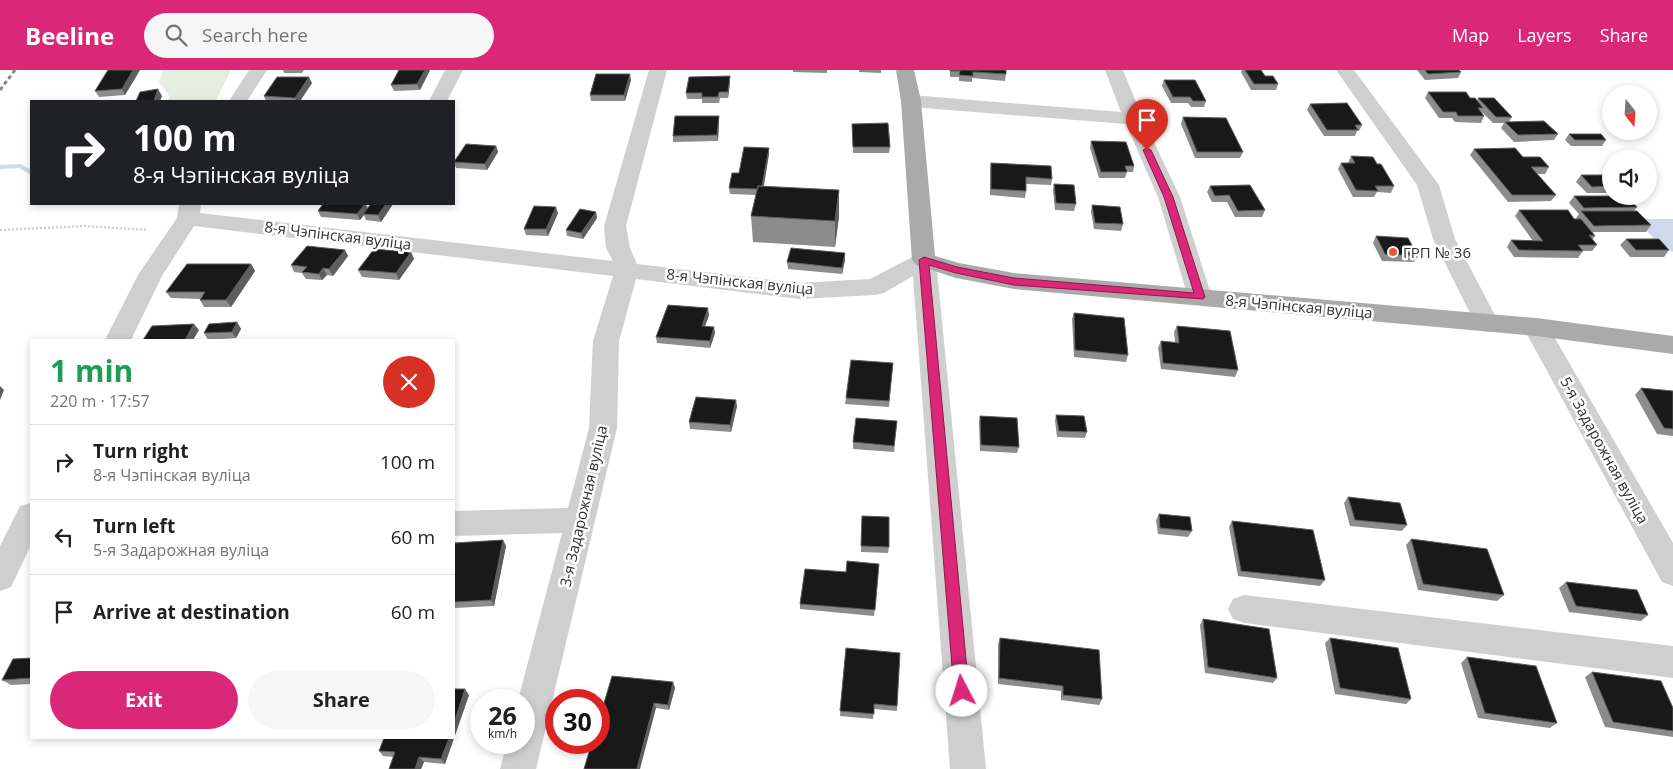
<!DOCTYPE html>
<html lang="en">
<head>
<meta charset="utf-8">
<style>
  body { margin:0; font-family:"Open Sans",sans-serif; background:#f6f6f6; color:#202124; height:100vh; display:flex; flex-direction:column; font-size:19px; white-space:nowrap }
  * { box-sizing:border-box; margin:0 }
  p { font-size:16px; color:#757577 }
  .icon { flex:none; width:28px; height:28px; fill:none; stroke:currentColor; stroke-width:2; stroke-linecap:round; stroke-linejoin:round }
  .map { position:relative; flex:1; overflow:hidden }
  .panel { position:absolute; left:30px; top:269px; width:425px; height:400px; display:flex; flex-direction:column; background:#fff; border-radius:0px; box-shadow:0 2px 8px #0003 }
  .panel>* { flex:none }
  .guide { position:absolute; left:30px; top:30px; width:425px; height:105px; border-radius:0px; box-shadow:0 2px 8px #0003; background:#202124; color:#fff; overflow:hidden }
  .needle { width:32px; rotate:163deg }
  .buttons { position:absolute; left:1602px; top:15px; display:grid; gap:10px }
  .buttons a { display:grid; place-items:center; width:55px; height:55px; border-radius:50%; background:#fff; box-shadow:0 2px 8px #0003; font-size:25px }
  .speed { position:absolute; left:470px; top:619px; display:flex; gap:10px; font-size:25px; font-weight:700; text-align:center }
  .speed>* { display:grid; place-content:center; width:65px; height:65px; border-radius:50%; background:#fff; box-shadow:0 2px 8px #0003; line-height:1 }
  .speed small { font-size:12px; font-weight:400 }
  .speed .limit { border:8px solid #d22; background:#fff; color:#111 }
  .pin { position:absolute; display:grid; place-items:center; width:42px; height:42px; color:#fff; margin:-51px -21px; border-radius:50% 50% 50% 0; rotate:-45deg; box-shadow:0 0 5px #0007 }
  .pin .icon { rotate:45deg }
  .me { position:absolute; width:55px; margin:-28px; rotate:355deg; stroke-linejoin:round; filter:drop-shadow(0 0 4px #0008) }
  .turn { display:flex; align-items:center; gap:18px; height:105px; padding:0 20px; font-size:22px }
  .turn .icon { width:65px; height:65px; stroke-width:2.5 }
  .turn b { display:block; font-size:35px; line-height:42px }
  .round { display:grid; place-items:center; flex:none; width:52px; height:52px; border-radius:26px; background:#f6f6f6 }
  .overview { display:flex; align-items:center; justify-content:space-between; height:85px; padding:0 20px }
  h1 { font-size:30px; font-weight:700; line-height:38px; color:#1e9e55 }
  .cta { display:flex; gap:10px; margin-top:auto; padding:10px 20px }
  .cta a { flex:1; height:58px; border-radius:30px; background:#db2777; color:#fff; font-size:20px; font-weight:700; line-height:58px; text-align:center }
  .cta a+a { background:#f6f6f6; color:#202124 }
  ul { padding:0; list-style:none }
  li { display:flex; align-items:center; gap:15px; height:75px; padding:0 20px; border-top:1px solid #e0e0e0 }
  li div { flex:1 }
  li b { display:block; font-size:19px }
  li em { font-style:normal }
  header { display:flex; align-items:center; gap:30px; box-sizing:border-box; height:70px; padding:0 25px; background:#db2777; color:#fff }
  header strong { font-size:24px }
  nav { display:flex; gap:28px; margin-inline-start:auto; font-size:18px }
  .search { width:350px; height:45px; background:#f6f6f6; display:flex; align-items:center; gap:12px; box-sizing:border-box; padding:0 18px; border-radius:28px; color:#757577; font-size:19px }
  .map>svg:first-child { display:block }
  .green { fill:#e5efe1 }
  .water { fill:#ced9ee }
  .lines { fill:none; stroke-linecap:round; stroke-linejoin:round }
  .stream { fill:#ced9ee; fill-rule:evenodd }
  .path { stroke:#cfcfcf; stroke-width:2.5; stroke-dasharray:2 2; stroke-linecap:butt }
  .minor { fill:#cfcfcf; fill-rule:evenodd }
  .major { fill:#aaa; fill-rule:evenodd }
  .rail { stroke:#878787; stroke-width:3; stroke-dasharray:4 3; stroke-linecap:butt }
  .wall { fill:#8c8c8c }
  .shaded-wall { fill:#5e5e5e }
  .building { fill:#191919; stroke:#5e5e5e }
  .route { fill:#db2777; stroke:#8e194d }
  .poi-dot { fill:#e65738; stroke:#fff; stroke-width:2 }
  .labels { text-anchor:middle; dominant-baseline:central; stroke-width:5; stroke-linejoin:round; paint-order:stroke }
  .street-label { font-size:15px; fill:#323232; stroke:#fff }
  .poi-label { font-size:15px; fill:#323232; stroke:#fff; text-anchor:start }
</style>
</head>
<body>
<header>
<strong>Beeline</strong>
<div class="search"><svg class="icon" aria-label="search" viewBox="0 0 24 24"><circle cx="10" cy="10" r="6"/><path d="M15 15l6 6"/></svg>Search here</div>
<nav><a>Map</a><a>Layers</a><a>Share</a></nav>
</header>
<div class="map">
<svg width="1673" height="699" viewBox="0 0 1673 699">
  <rect width="100%" height="100%" fill="#fff"/>
  <path class="green" d="M163,0H231L216,31H168L170,27L159,12Z"/>
  <path class="water" d="M1640,149H1673V182L1663,178L1640,154Z"/>
  <g class="lines">
    <path class="stream" d="M21,94L31,100V105L19,98L0,99V95Z"/>
    <path class="path" d="M0,160L85,156L148,160"/>
    <path class="minor" d="M249,0H267L247,31H229Z
      M445,0H463L447,31H429Z
      M649,0H667L626,156L630,178L637,194L799,213L870,209L916,185L924,183L932,185L936,190L986,699H950L913,206L884,223L875,225L799,229L636,209L619,271L617,358L536,699H500L507,672H524V630H518L562,463L454,466V441L568,438L589,358L593,271L613,206L194,156L162,206L131,270H105L138,205L177,148L179,134H201L200,143L613,191L606,178L604,156Z
      M1105,0H1123L1143,49L1180,127L1212,227L1209,233L1200,235L1191,233L1188,227L1158,127L1126,54L911,37L904,35L901,31L904,27L911,25L1121,42Z
      M1336,0H1354L1439,115L1455,169L1499,253L1496,259L1487,262L1478,259L1433,169L1417,115Z
      M1536,248L1545,251L1673,473V516L1662,512L1523,257L1527,251Z
      M31,433V475L11,517L0,521V476L20,436Z
      M1244,525L1673,576V608L1244,553L1233,549L1228,539L1233,529Z"/>
    <path class="major" d="M896,0H914L921,31L935,186L959,193L1014,203L1536,248L1673,266V284L1536,266L1014,219L956,208L916,195L912,190L901,31Z"/>
    <path class="rail" d="M0,20L15,0"/>
  </g>
  <path class="wall" d="M108,0H140L125,25L99,27L95,21Z
    M283,0H304L302,3H284Z
    M399,0H430L420,20L394,21L391,15Z
    M793,0H827V3L793,2Z
    M859,0H881V3L859,2Z
    M950,0L1006,4L1005,11L972,8V12L959,11V7H950Z
    M1242,0H1261L1265,6L1278,14L1276,20H1251L1241,2Z
    M1417,0H1459L1461,2L1458,8L1425,10Z
    M631,10L625,31H591L590,25Z
    M1164,10L1206,31L1204,37H1191L1188,33H1171L1162,16Z
    M730,12L728,28H720L719,33H702V29H687L686,23Z
    M312,13L300,31H266L264,26Z
    M1428,22L1470,28L1477,31L1478,28L1512,47L1509,52L1558,64L1554,70L1514,72L1501,58L1504,53H1493L1481,41L1484,46L1481,53L1455,52L1452,48H1439L1425,28Z
    M1310,34L1362,55L1359,61H1357L1355,66H1324L1307,40Z
    M1183,47L1243,82L1240,88H1195L1181,54Z
    M719,52L718,71L673,72V66Z
    M852,54L890,77L889,83H853Z
    M1569,64L1606,70L1602,76H1571L1565,70Z
    M1091,71L1134,96L1133,102H1127L1125,108H1099L1090,78Z
    M496,76L498,82L487,100L456,98L454,92Z
    M1474,79L1523,87L1549,97L1545,104H1537L1556,125L1551,131L1508,132L1470,85Z
    M769,84L764,116L839,146L835,177L753,172L751,146L756,125L730,124L729,118L739,103Z
    M1351,86L1377,94L1394,116L1391,123L1377,122L1374,127H1353L1338,99L1341,93H1348Z
    M991,93L1052,109L1051,115L1026,114V121L1025,128L990,125V99Z
    M1581,105H1611V123H1587L1576,112Z
    M1054,114L1076,134L1074,141L1055,140L1053,120Z
    M1210,116L1265,140L1262,147H1235L1227,132H1212L1207,122Z
    M1574,126L1637,137L1634,141L1651,155L1646,162H1593L1595,166L1592,170L1597,175L1592,181H1583L1578,188L1514,187L1507,177L1511,170L1533,171L1515,146L1519,140L1577,149L1576,148L1579,144L1569,133Z
    M323,134H366L368,138L371,134H393L381,152L366,150L364,145L360,150L321,147L318,141Z
    M1092,135L1123,154L1121,161L1094,159L1091,142Z
    M596,142L597,148L583,169L567,166L566,160Z
    M558,143L548,166L526,165L524,159Z
    M1376,166L1418,186L1414,192L1382,191L1373,173Z
    M1626,169L1669,180L1664,187H1630L1620,175Z
    M345,180L348,186L333,206L327,205L322,210L306,209L302,203L294,202L291,195Z
    M411,182L414,189L399,210L362,207L358,200Z
    M845,190L842,204L788,199L787,192Z
    M251,194L255,201L231,237H204L200,230L201,229L171,228L166,222Z
    M1074,243L1128,285L1126,292L1074,287L1072,249Z
    M709,245L705,256L715,263L710,278L657,273L656,267Z
    M237,252L241,259L236,268L208,270L204,263Z
    M1177,256L1238,300L1235,307L1161,299L1158,278L1161,271L1175,272L1174,262Z
    M893,293L889,337L845,334L846,328Z
    M1641,318L1673,321V366L1657,364L1635,325Z
    M737,336L731,362L690,359L689,352Z
    M1056,345L1087,362L1085,368L1057,367L1055,351Z
    M980,346L1019,377L1017,383L980,381L979,353Z
    M897,351L894,382L853,379V372Z
    M1348,427L1407,455L1402,461L1350,456L1344,433Z
    M1159,444L1192,461L1188,467L1158,464L1156,450Z
    M862,446L889,477L888,483L861,482Z
    M1232,451L1325,510L1320,516L1238,506L1229,457Z
    M1411,469L1504,525L1497,531L1418,520L1406,475Z
    M503,470L506,476L494,536L454,538V473Z
    M879,494L874,546L800,539V534L846,502Z
    M1566,512L1648,545L1641,551L1569,542L1559,518Z
    M1203,549L1277,608L1273,613L1205,603L1200,555Z
    M1000,568L1102,629L1099,635L1061,630V621L998,614V574Z
    M1330,568L1411,629L1406,634L1335,624L1325,573Z
    M846,578L897,636V641L874,639L873,649L840,646Z
    M1467,587L1557,653L1550,658L1478,648L1461,593Z
    M31,588V614L11,615L2,610Z
    M1592,602L1673,638V667L1605,657L1585,607Z
    M673,612L675,618L669,640L656,638L584,699Z
    M469,625L445,694L424,692L421,699H389L394,687L383,686L379,681Z"/>
  <path class="shaded-wall" d="M133,0H140L125,25L122,19Z
    M425,0H430L420,20L417,14Z
    M630,4L631,10L625,31L624,25Z
    M730,6V12L728,28V22Z
    M309,7L312,13L300,31H297L295,28Z
    M158,19L162,26L160,31H154Z
    M719,46V52L718,71L717,65Z
    M496,76L498,82L487,100L485,94Z
    M769,78V84L762,125V119Z
    M839,120V146L835,177V151Z
    M365,134L368,140L363,144L364,145L360,150L357,144Z
    M386,134H393L381,152L378,145Z
    M556,137L558,143L548,166L546,159Z
    M596,142L597,148L583,169L581,163Z
    M345,180L348,186L333,206L329,199Z
    M411,182L414,189L399,210L396,203Z
    M845,183V190L842,204V198Z
    M251,194L255,201L231,237L226,230Z
    M323,198L327,205L322,210L319,204Z
    M708,238L709,245L703,262L702,256Z
    M237,252L241,259L236,268L232,262Z
    M194,254L199,260L193,270H185Z
    M714,257L715,263L710,278V271Z
    M0,316L4,320L0,330Z
    M736,330L737,336L731,362L730,355Z
    M503,470L506,476L494,536L491,530Z
    M673,612L675,618L669,640L668,635Z
    M465,619L469,625L445,694L441,689L449,668H454V653Z
    M654,633L656,638L640,699H637Z
    M419,687L424,692L421,699H415Z"/>
  <path class="building" d="M108,0H133L122,19L95,21Z
    M399,0H425L417,14L391,15Z
    M950,0H1006V4L973,2V6L959,5L960,1H950Z
    M1245,0H1261L1265,6H1273L1278,14H1254Z
    M1425,0H1459L1461,2L1428,4Z
    M596,4H630L624,25H590Z
    M730,6L728,22H719L718,27H702V23H686L689,7Z
    M277,7H309L295,28L264,26Z
    M1164,10H1195L1206,31H1193L1190,27H1173Z
    M158,19L154,31H136L140,22Z
    M1428,22H1466L1470,28H1475L1483,38H1478L1484,46H1458L1456,42H1443Z
    M1478,28H1494L1512,47H1496Z
    M1347,33L1362,55H1355L1358,60H1327L1310,34Z
    M675,46H719L717,65L673,66Z
    M1183,47L1226,48L1243,82H1197Z
    M1544,51L1558,64L1518,65L1505,52Z
    M888,53L890,77H853L852,54Z
    M1569,64H1601L1606,70H1575Z
    M1091,71L1126,72L1134,96H1125L1127,102H1101Z
    M466,74L496,76L485,94L454,92Z
    M744,77L769,78L762,116H758V119L729,118L732,103H739Z
    M1515,78L1523,87H1540L1549,97H1531L1556,125H1512L1474,79Z
    M1351,86L1373,87L1377,94H1381L1394,116H1375L1378,121L1356,120L1341,93H1355Z
    M991,93L1051,96L1052,109L1026,107V121L991,119Z
    M1581,105H1611V116L1592,117Z
    M1054,114L1074,115L1076,134L1056,133Z
    M1250,115L1265,140L1238,141L1229,125L1215,126L1210,116Z
    M758,116L839,120L835,151L751,146Z
    M1574,126H1627L1637,137L1584,138Z
    M323,134H365L357,144L318,141Z
    M371,134H386L378,145L363,144Z
    M1092,135L1120,137L1123,154L1095,153Z
    M534,136L556,137L546,159H524Z
    M580,139L596,142L581,163L566,160Z
    M1519,140H1568L1574,149H1581L1595,166L1589,165L1597,175H1578L1583,181L1519,180L1511,170L1543,171Z
    M1581,141H1637L1651,155L1594,156Z
    M1376,166L1408,168L1418,186L1385,184Z
    M1626,169H1659L1669,180H1636Z
    M307,176L345,180L329,199L323,198L319,204L302,202L307,197L291,195Z
    M791,178L845,183L842,198L787,192Z
    M374,179L411,182L396,203L358,200Z
    M187,194H251L226,230H200L205,222H166Z
    M668,235L708,238L702,256L714,257L710,271L656,267Z
    M1074,243L1124,248L1128,285L1075,280Z
    M237,252L232,262L204,263L209,254Z
    M194,254L185,270H143L152,256Z
    M1177,256L1230,261L1238,300L1163,293L1161,271L1179,273Z
    M851,290L893,293L889,331L846,328Z
    M1641,318L1673,321V359L1664,358Z
    M696,327L736,330L730,355L689,352Z
    M1056,345L1084,346L1087,362L1059,361Z
    M980,346L1017,348L1019,377L981,375Z
    M856,348L897,351L894,376L853,372Z
    M1348,427L1400,433L1407,455L1355,450Z
    M1159,444L1190,447L1192,461L1160,458Z
    M862,446L889,447V477L861,476Z
    M1232,451L1313,460L1325,510L1241,501Z
    M1411,469L1487,479L1504,525L1423,514Z
    M503,470L491,530L454,532V473Z
    M847,491L879,494L875,540L800,534L805,499L846,502Z
    M1566,512L1637,520L1648,545L1576,536Z
    M1203,549L1269,559L1277,608L1208,597Z
    M1000,568L1099,580L1102,629L1063,625V616L999,608Z
    M1330,568L1398,578L1411,629L1340,618Z
    M846,578L900,583L897,636L874,634V644L840,641Z
    M1467,587L1536,596L1557,653L1485,643Z
    M31,588V608L2,610L13,589Z
    M1592,602L1661,611L1673,638V661L1613,652Z
    M612,606L673,612L668,635L654,633L637,699H584L592,672H599V650Z
    M454,619H465L454,653Z
    M384,668H449L441,689L419,687L415,699H389L395,682L379,681Z"/>
  <path class="route" d="M1147,78L1151,80L1173,127L1205,227L1203,229L1014,215L956,203L929,195L969,621L967,626L962,628L957,626L954,621L919,190L924,187L957,197L1014,208L1194,223L1164,127L1143,80Z"/>
  <circle class="poi-dot" cx="1393" cy="182" r="5"/>
  <g class="labels">
    <g class="street-label">
      <text transform="translate(338 165) rotate(7)">8-я Чэпінская вуліца</text>
      <text transform="translate(740 211) rotate(6)">8-я Чэпінская вуліца</text>
      <text transform="translate(1299 236) rotate(5)">8-я Чэпінская вуліца</text>
      <text transform="translate(1605 380) rotate(61)">5-я Задарожная вуліца</text>
      <text transform="translate(583 436) rotate(-77)">3-я Задарожная вуліца</text>
    </g>
    <g class="poi-label">
      <text x="1403" y="182">ГРП № 36</text>
    </g>
  </g>
</svg>
<div class="buttons">
<a><svg class="needle" viewBox="-14 -14 28 28"><path d="M0-13l5 13h-10z" fill="#e53935"/><path d="M0 13l5-13h-10z" fill="#757577"/></svg></a>
<a><svg class="icon" aria-label="sound" viewBox="0 0 24 24"><path d="M4 9h4l5-4v14l-5-4H4zM17 9q2 3 0 6"/></svg></a>
</div>
<div class="speed"><div>26<small>km/h</small></div><div class="limit">30</div></div>
<div class="pin" style="left:1147px;top:80px;background:#d93025"><svg class="icon" aria-label="arrive" viewBox="0 0 24 24"><path d="M6 21V4h12l-3 4 3 4H6"/></svg></div>
<svg class="me" style="left:962px;top:621px" viewBox="-20 -20 40 40"><circle r="19" fill="#fff"/><path d="M0-13L10 11 0 6-10 11z" fill="#db2777"/></svg>
<div class="guide">
<div class="turn"><svg class="icon" aria-label="right" viewBox="0 0 24 24"><path d="M7 20v-9h11M14 6l5 5-5 5"/></svg><div><b>100 m</b>8-я Чэпінская вуліца</div></div>
</div>
<section class="panel">
<div class="overview"><div><h1>1 min</h1><p>220 m · 17:57</p></div><a class="round" style="background:#d93025;color:#fff"><svg class="icon" aria-label="close" viewBox="0 0 24 24"><path d="M6 6l12 12M18 6L6 18"/></svg></a></div>
<ul>
<li><svg class="icon" aria-label="right" viewBox="0 0 24 24"><path d="M7 20v-9h11M14 6l5 5-5 5"/></svg><div><b>Turn right</b><p>8-я Чэпінская вуліца</p></div><em>100 m</em></li>
<li><svg class="icon" aria-label="left" viewBox="0 0 24 24"><path d="M17 20v-9H6M10 6l-5 5 5 5"/></svg><div><b>Turn left</b><p>5-я Задарожная вуліца</p></div><em>60 m</em></li>
<li><svg class="icon" aria-label="arrive" viewBox="0 0 24 24"><path d="M6 21V4h12l-3 4 3 4H6"/></svg><div><b>Arrive at destination</b></div><em>60 m</em></li>
</ul>
<div class="cta"><a>Exit</a><a>Share</a></div>
</section>
</div>
</body>
</html>
